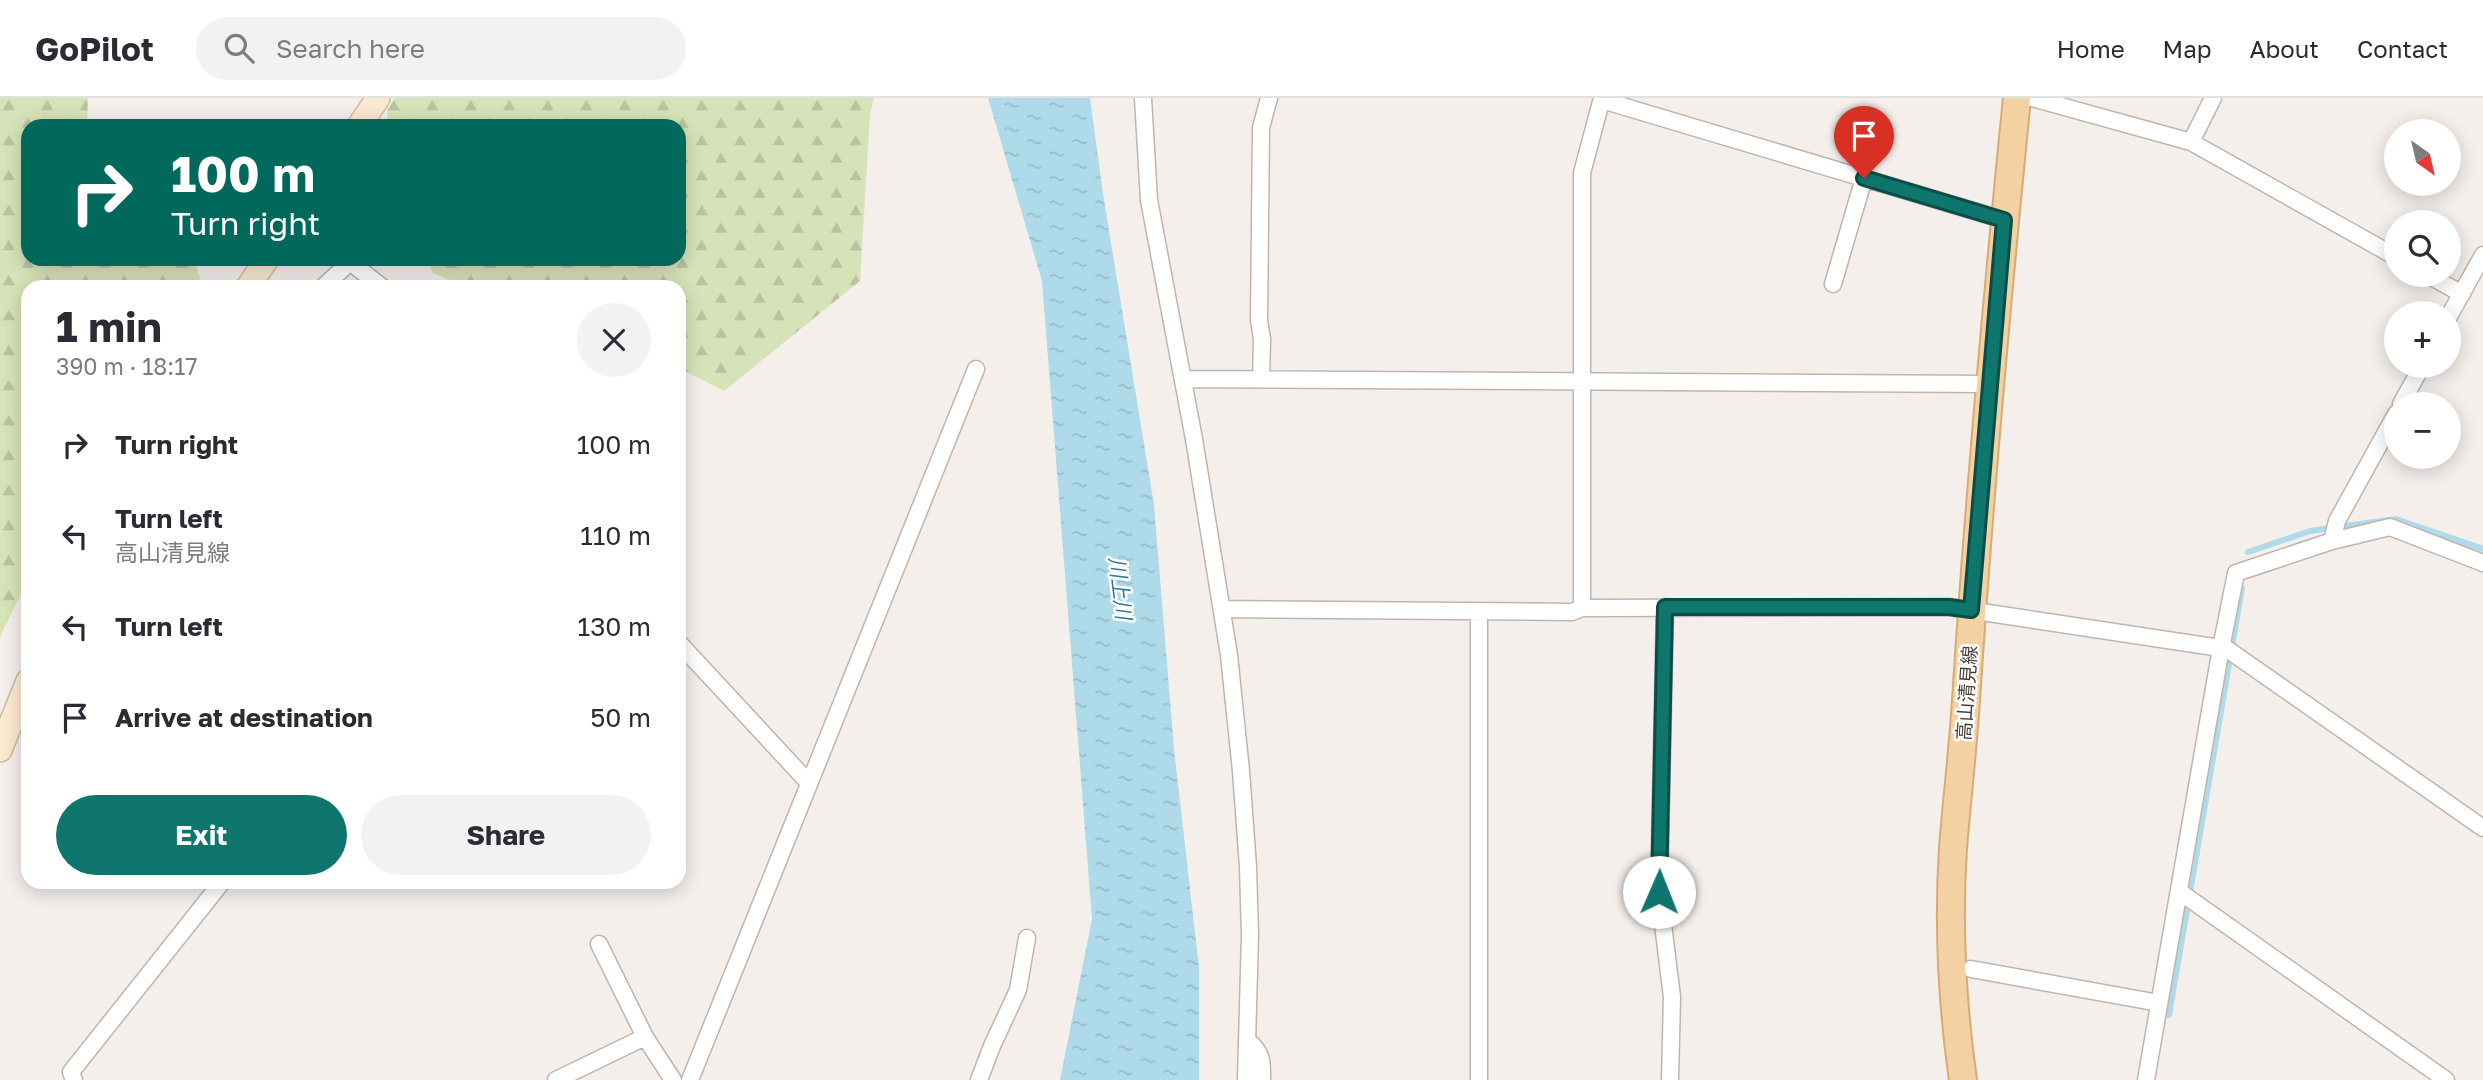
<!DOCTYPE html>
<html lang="en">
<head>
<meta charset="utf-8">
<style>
  body { margin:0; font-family:"Golos Text","Noto Sans JP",sans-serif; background:#f2f2f3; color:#2b2b33; height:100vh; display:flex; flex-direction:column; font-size:26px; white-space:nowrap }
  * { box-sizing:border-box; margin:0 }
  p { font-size:23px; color:#7c7c81 }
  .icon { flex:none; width:38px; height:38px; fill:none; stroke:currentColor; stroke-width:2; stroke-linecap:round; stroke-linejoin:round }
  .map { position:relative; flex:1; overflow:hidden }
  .details { position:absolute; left:21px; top:182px; width:665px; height:609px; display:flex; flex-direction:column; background:#fff; border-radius:21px; box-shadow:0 4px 18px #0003 }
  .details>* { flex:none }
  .guide { position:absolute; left:21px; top:21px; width:665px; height:147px; border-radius:21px; box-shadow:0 4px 18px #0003; background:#00695c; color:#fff; overflow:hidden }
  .needle { width:46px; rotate:146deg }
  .controls { position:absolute; left:2384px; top:21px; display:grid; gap:14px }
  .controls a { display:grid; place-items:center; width:77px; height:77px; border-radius:50%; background:#fff; box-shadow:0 4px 18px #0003; font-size:35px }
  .pin { position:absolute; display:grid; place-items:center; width:60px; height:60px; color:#fff; margin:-72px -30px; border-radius:50% 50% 50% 0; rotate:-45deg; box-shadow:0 0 7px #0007 }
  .pin .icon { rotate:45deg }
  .me { position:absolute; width:77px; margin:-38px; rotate:1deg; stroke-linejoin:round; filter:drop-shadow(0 0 5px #0008) }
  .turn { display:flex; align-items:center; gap:24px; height:147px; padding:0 35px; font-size:32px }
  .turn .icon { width:91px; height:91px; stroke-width:2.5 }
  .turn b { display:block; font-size:49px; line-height:60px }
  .round { display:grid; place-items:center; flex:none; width:74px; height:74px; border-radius:37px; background:#f2f2f3 }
  .head { display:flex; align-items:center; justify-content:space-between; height:119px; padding:0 35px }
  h1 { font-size:42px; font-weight:700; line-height:52px }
  .button { display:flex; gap:14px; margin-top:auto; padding:14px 35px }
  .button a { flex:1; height:80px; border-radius:42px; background:#0f766e; color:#fff; font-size:28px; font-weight:700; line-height:80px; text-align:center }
  .button a+a { background:#f2f2f3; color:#2b2b33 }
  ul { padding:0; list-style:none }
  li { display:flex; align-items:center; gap:21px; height:91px; padding:0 35px }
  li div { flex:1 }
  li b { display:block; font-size:26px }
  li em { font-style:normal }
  header { display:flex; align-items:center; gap:42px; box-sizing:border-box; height:98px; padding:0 35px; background:#fff; border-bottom:2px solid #e1e1e2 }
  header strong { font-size:33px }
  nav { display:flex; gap:38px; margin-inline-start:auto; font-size:24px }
  .search { width:490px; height:63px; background:#f2f2f3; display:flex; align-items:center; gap:18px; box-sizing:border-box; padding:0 24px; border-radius:38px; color:#7c7c81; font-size:26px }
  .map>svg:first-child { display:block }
  .forest { fill:url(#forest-firs) }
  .water { fill:url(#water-ripples) }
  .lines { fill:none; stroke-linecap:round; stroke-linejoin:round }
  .stream { stroke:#aedae9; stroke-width:6 }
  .street-casing { stroke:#beb6ae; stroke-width:19 }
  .secondary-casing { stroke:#cebb9f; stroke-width:26 }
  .primary-casing { stroke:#d8ab74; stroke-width:30 }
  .street { stroke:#fff; stroke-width:16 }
  .secondary { stroke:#f9e9cf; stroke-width:23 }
  .primary { stroke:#f4d1a3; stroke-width:26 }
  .route-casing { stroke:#0a4d48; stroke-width:18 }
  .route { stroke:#0f766e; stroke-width:12 }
  .labels { text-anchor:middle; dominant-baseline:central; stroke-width:5; stroke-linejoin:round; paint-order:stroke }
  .street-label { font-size:19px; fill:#474039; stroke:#fff }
  .water-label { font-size:21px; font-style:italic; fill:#367991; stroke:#fff }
</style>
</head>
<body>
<header>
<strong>GoPilot</strong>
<div class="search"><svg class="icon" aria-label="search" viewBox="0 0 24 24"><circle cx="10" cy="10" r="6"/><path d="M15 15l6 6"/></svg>Search here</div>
<nav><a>Home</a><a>Map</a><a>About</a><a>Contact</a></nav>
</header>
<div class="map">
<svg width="2483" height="982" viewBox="0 0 2483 982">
  <defs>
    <pattern id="forest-firs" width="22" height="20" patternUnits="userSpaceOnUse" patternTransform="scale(1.75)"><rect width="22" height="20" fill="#d6e3b8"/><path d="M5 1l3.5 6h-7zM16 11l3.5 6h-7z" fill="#b9c49f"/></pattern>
    <pattern id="water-ripples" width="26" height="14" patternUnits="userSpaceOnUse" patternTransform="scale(1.75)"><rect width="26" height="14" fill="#aedae9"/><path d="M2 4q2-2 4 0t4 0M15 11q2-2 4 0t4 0" fill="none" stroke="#97bcc9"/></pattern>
  </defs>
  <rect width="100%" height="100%" fill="#f4efeb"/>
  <path class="forest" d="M0,0H88L87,28H28V161H194L200,180L192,189H28V481L0,539Z
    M395,0H874L870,17L860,183L724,293L679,270V189H466L433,175L426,161H679V28H388L387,12Z"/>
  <path class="water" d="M988,0H1090L1103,96L1154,407L1174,651L1199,870V982H1060L1092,821L1042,183Z"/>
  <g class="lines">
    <path class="stream" d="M2248,454L2310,433L2396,421L2483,451
      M2169,917L2242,490"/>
    <defs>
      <path id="street" d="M1143,0L1149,102L1194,341L1229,557L1241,673L1248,769L1250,837L1246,982
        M2032,0L2191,44L2396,159
        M1602,2L2004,122
        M2191,44L2213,0
        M2428,177L2462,196
        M1833,186L1864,80
        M323,189L350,164L382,189
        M2448,220L2483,157
        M1183,281L1991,286
        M1261,281L1262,241L1259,222L1261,30L1269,0
        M2401,306L2422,268
        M2332,443L2337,423L2396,316
        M1665,509L1659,794L1672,899L1670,982
        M1582,510V75L1602,0
        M1223,511L1572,514L1582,510L1949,509L2227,551L2483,730
        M679,545L808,684
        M2180,794L2446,982
        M599,846L645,939L673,982
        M1971,871L2159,905
        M1249,944C1263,955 1262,965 1262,982
        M74,982L71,974L222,784
        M556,982L645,939
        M690,982L976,271
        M979,982L992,948L1018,892L1027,840
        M1479,982V513
        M2146,982L2221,550L2236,475L2332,443L2390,429L2483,465"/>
      <path id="secondary" d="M359,28L378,0
        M248,189L267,161
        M0,652L28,583"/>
      <path id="primary" d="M1963,982C1952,905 1948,827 1953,750C1957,700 1963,651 1966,602C1979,401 1997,200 2017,0"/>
    </defs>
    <use href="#street" class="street-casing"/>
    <use href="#secondary" class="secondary-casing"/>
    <use href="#primary" class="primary-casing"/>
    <use href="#street" class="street"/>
    <use href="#secondary" class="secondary"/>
    <use href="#primary" class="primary"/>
  </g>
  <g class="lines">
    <defs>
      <path id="route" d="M1659,794L1665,509H1949L1971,512L2004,122L1864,80"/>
    </defs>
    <use href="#route" class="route-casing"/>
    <use href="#route" class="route"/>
  </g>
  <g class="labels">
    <g class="street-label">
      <text transform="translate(1966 595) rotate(-86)">高山清見線</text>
    </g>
    <g class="water-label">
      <text transform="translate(1121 490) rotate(83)">川上川</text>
    </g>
  </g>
</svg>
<div class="controls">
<a><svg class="needle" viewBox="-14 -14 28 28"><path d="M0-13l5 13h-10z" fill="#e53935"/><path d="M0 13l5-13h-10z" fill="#7c7c81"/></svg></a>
<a><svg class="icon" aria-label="search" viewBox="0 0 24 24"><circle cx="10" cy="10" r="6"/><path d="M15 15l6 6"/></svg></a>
<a>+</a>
<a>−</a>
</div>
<div class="pin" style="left:1864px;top:80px;background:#d93025"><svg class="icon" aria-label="arrive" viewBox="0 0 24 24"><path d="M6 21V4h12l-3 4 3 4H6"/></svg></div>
<svg class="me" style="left:1659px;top:794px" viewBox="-20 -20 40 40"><circle r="19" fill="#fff"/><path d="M0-13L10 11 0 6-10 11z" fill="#0f766e"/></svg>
<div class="guide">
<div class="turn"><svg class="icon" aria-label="right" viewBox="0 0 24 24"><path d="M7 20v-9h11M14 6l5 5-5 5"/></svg><div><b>100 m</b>Turn right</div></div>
</div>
<section class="details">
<div class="head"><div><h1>1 min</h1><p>390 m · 18:17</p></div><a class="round"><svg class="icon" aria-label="close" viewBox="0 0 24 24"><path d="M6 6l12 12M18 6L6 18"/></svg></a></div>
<ul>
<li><svg class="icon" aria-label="right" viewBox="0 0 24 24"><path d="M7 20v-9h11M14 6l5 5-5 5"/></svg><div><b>Turn right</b></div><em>100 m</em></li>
<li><svg class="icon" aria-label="left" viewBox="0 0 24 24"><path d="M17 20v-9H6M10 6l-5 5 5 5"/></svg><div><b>Turn left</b><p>高山清見線</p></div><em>110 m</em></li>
<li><svg class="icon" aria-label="left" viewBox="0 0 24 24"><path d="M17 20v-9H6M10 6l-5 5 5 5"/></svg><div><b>Turn left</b></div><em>130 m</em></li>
<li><svg class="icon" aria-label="arrive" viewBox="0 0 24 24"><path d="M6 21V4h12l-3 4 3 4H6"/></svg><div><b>Arrive at destination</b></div><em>50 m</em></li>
</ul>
<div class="button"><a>Exit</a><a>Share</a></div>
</section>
</div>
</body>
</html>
